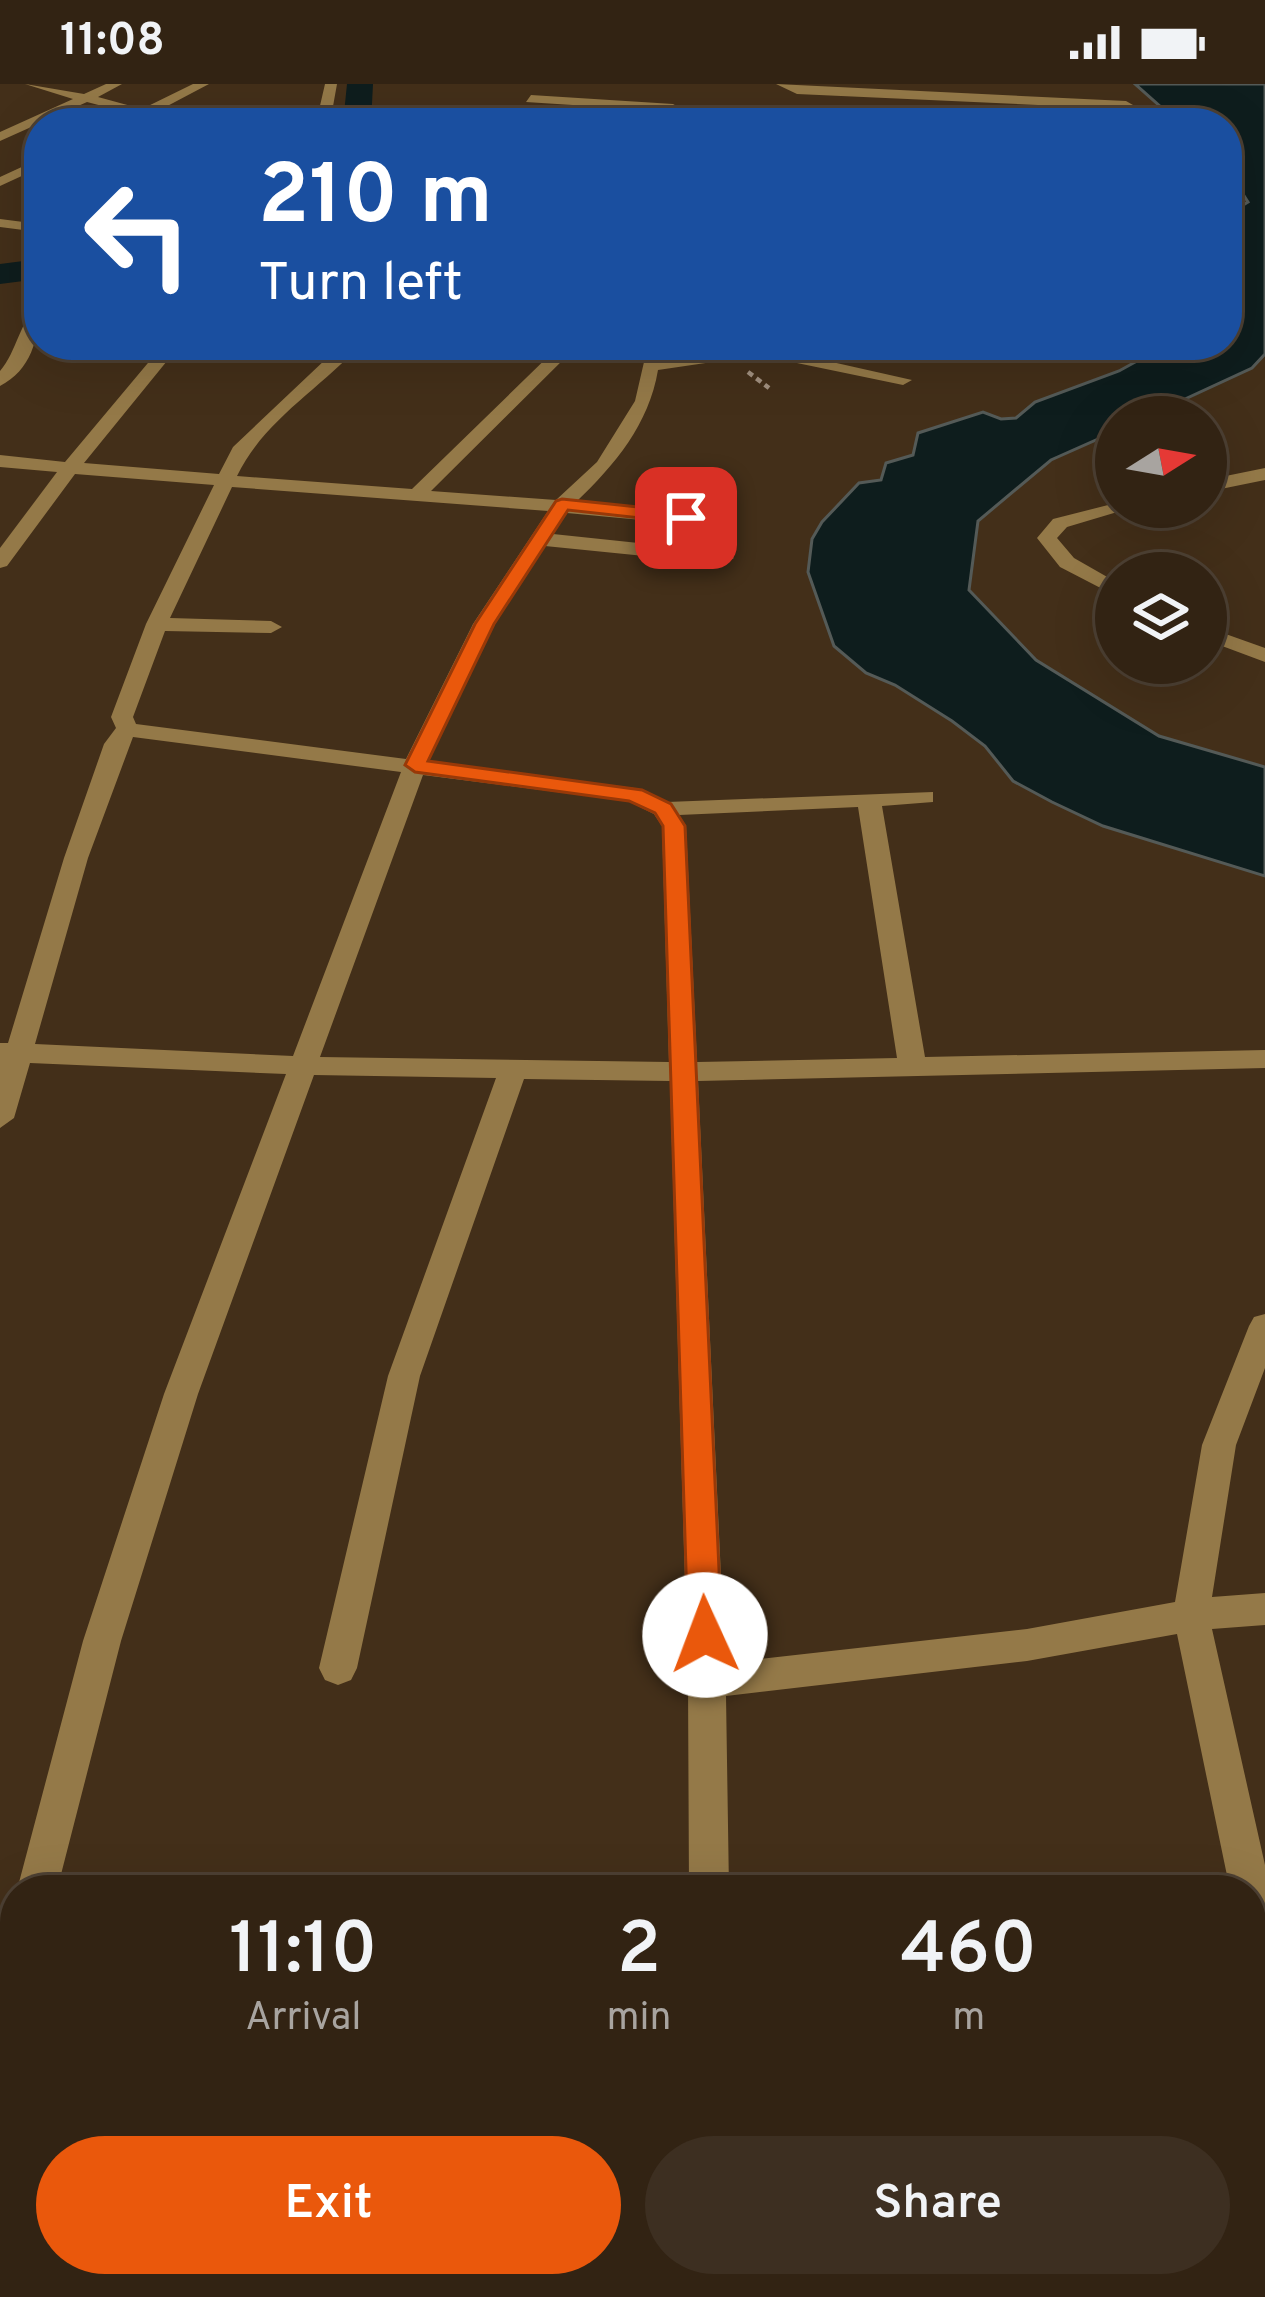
<!DOCTYPE html>
<html lang="en">
<head>
<meta charset="utf-8">
<style>
  body { margin:0; font-family:Overpass,sans-serif; background:#3d2f21; color:#f1f3f6; height:100vh; display:flex; flex-direction:column; font-size:45px; white-space:nowrap }
  * { box-sizing:border-box; margin:0 }
  p { font-size:39px; color:#a8a4a0 }
  .icon { flex:none; width:66px; height:66px; fill:none; stroke:currentColor; stroke-width:2; stroke-linecap:round; stroke-linejoin:round }
  .map { position:relative; flex:1; overflow:hidden }
  .drawer { position:absolute; left:0px; top:1791px; width:1266px; height:423px; display:flex; flex-direction:column; background:#322313; border-radius:48px 48px 0 0; box-shadow:0 12px 48px #0002,0 0 0 3px #4d4033 }
  .drawer>* { flex:none }
  .guide { position:absolute; left:24px; top:24px; width:1218px; height:252px; border-radius:48px; box-shadow:0 12px 48px #0002,0 0 0 3px #4d4033; background:#1a4fa0; color:#fff; overflow:hidden }
  .needle { width:78px; rotate:79deg }
  .fabs { position:absolute; left:1095px; top:312px; display:grid; gap:24px }
  .fabs a { display:grid; place-items:center; width:132px; height:132px; border-radius:50%; background:#322313; box-shadow:0 12px 48px #0002,0 0 0 3px #4d4033; font-size:60px }
  .pin { position:absolute; display:grid; place-items:center; width:102px; height:102px; color:#fff; margin:-51px; border-radius:24px; box-shadow:0 6px 18px #0006 }
  .me { position:absolute; width:132px; margin:-66px; rotate:358deg; stroke-linejoin:round; filter:drop-shadow(0 0 9px #0008) }
  .turn { display:flex; align-items:center; gap:42px; height:252px; padding:0 36px; font-size:54px }
  .turn .icon { width:156px; height:156px; stroke-width:2.5 }
  .turn b { display:block; font-size:84px; line-height:102px }
  .eta { display:flex; justify-content:space-evenly; align-items:center; height:204px; text-align:center }
  .eta b { font-size:72px; font-weight:600; line-height:84px }
  .primary-button { display:flex; gap:24px; margin-top:auto; padding:24px 36px }
  .primary-button a { flex:1; height:138px; border-radius:72px; background:#ea580c; color:#fff; font-size:48px; font-weight:600; line-height:138px; text-align:center }
  .primary-button a+a { background:#3d2f21; color:#f1f3f6 }
  .status { display:flex; justify-content:space-between; align-items:center; height:84px; padding:0 60px; background:#322313; direction:ltr }
  .status svg { height:33px; fill:currentColor }
  .map>svg:first-child { display:block }
  .water { fill:#0e1d1d; stroke:#545a57; stroke-width:3 }
  .lines { fill:none; stroke-linecap:round; stroke-linejoin:round }
  .stream { stroke:#545a57; stroke-width:15 }
  .river { fill:#0e1d1d; fill-rule:evenodd }
  .path-far1 { stroke:#a1907f; stroke-width:4.5; stroke-dasharray:6 4.5; stroke-linecap:butt }
  .path { stroke:#a1907f; stroke-width:9; stroke-dasharray:12 9; stroke-linecap:butt }
  .minor { fill:#947948; fill-rule:evenodd }
  .route { fill:#ea580c; stroke:#983908; stroke-width:3 }
</style>
</head>
<body>
<div class="status"><b>11:08</b><svg viewBox="0 0 49 12"><path d="M0 12V9h3v3zM5 12V6h3v6zM10 12V3h3v9zM15 12V0h3v12zM26 1h20v11H26zM47 4h2v5h-2z"/></svg></div>
<div class="map">
<svg width="1265" height="2213" viewBox="0 0 1265 2213">
  <rect width="100%" height="100%" fill="#432f19"/>
  <path class="water" d="M1135,0H1265V270L1252,284L1146,333H1116V347L1051,376L978,437L969,506L1036,576L1159,652L1265,683V792L1103,742L1052,718L1013,697L985,662L952,637L895,601L866,589L834,562L808,488L812,455L822,438L859,399L881,396L886,379L913,371L918,349L983,328L1001,335L1016,334L1035,318L1119,287L1166,261H1227V131L1248,118L1227,85V39H1179Z"/>
  <g class="lines">
    <path class="stream" d="M0,1874L15,1877
      M1251,1998L1265,1995"/>
    <path class="river" d="M347,0H373L371,39H343Z
      M39,175V195L0,200V180Z"/>
    <path class="path-far1" d="M748,288L769,304"/>
    <path class="path" d="M359,2213L362,2199"/>
    <path class="minor" d="M25,0L84,10L106,0H122L98,13L142,25L193,0H209L156,28L189,39L138,36L133,30L87,18L0,57V48L73,15Z
      M325,0H337L330,39H316Z
      M776,0L1126,17L1133,21L1126,25L797,10Z
      M531,11L673,20L680,24L677,39H663L666,27L526,18Z
      M234,21L246,24L220,39H203Z
      M39,75V84L0,102V93Z
      M0,135L39,140V148L0,143Z
      M39,222C39,255 31,286 0,302V287C17,268 20,235 39,222Z
      M163,261H180L84,379L219,390L233,363L327,274L253,261H360C320,305 264,336 237,392L412,405L560,261H578L431,407L556,416L597,378L635,317L644,278L733,261H757L912,296L903,301L744,268L726,276L658,286C649,340 615,381 576,418L727,432L737,438L727,444L567,429L553,450L724,468L734,474L724,480L545,462L495,540L428,678L634,704L667,718L933,708V718L882,722L925,973L1265,966V984L698,997L725,1579L1027,1545L1175,1518L1202,1361L1249,1242L1254,1233L1265,1230V1284L1236,1361L1212,1513L1265,1509V1541L1212,1545L1265,1781V1890L1251,1884V1806H1230L1177,1550L1027,1577L726,1612L729,1806H689L688,1598L670,997L524,995L420,1292L357,1584L351,1596L338,1601L325,1596L319,1584L388,1292L496,994L314,991L198,1310L121,1557L57,1806H17L83,1557L164,1310L286,990L30,979L14,1034L0,1044V959H8L64,774L104,660L116,644L111,633L146,540L214,401L75,390L7,482L0,484V464L57,388L0,383V371L65,378ZM232,403L548,427L473,540L406,675L136,640L133,633L165,547L271,549L282,543L271,537L170,534ZM133,653L401,688L293,972L35,960L88,774ZM423,691L628,717L654,730L662,742L669,978L320,973ZM858,723L897,974L697,978L686,742L679,731Z
      M1265,384V396L1206,408V396Z
      M1116,419V423H1134L1067,443L1057,454L1074,474L1116,498V512L1060,483L1037,454L1053,435Z
      M1206,543L1265,564V578L1206,556Z
      M0,1823L15,1825V1865L0,1863Z
      M98,2199H146L143,2213H95Z
      M687,2199H735L734,2213H686Z"/>
  </g>
  <path class="route" d="M562,415L686,428L695,434L686,439L568,426L494,540L428,677L642,706L671,720L685,742L722,1551L717,1561L705,1566L693,1561L688,1551L663,742L655,729L629,717L415,688L405,681L475,540L556,417Z"/>
</svg>
<div class="fabs">
<a><svg class="needle" viewBox="-14 -14 28 28"><path d="M0-13l5 13h-10z" fill="#e53935"/><path d="M0 13l5-13h-10z" fill="#a8a4a0"/></svg></a>
<a><svg class="icon" aria-label="layers" viewBox="0 0 24 24"><path d="M12 4l9 5-9 5-9-5zM3 14l9 5 9-5"/></svg></a>
</div>
<div class="pin" style="left:686px;top:434px;background:#d93025"><svg class="icon" aria-label="arrive" viewBox="0 0 24 24"><path d="M6 21V4h12l-3 4 3 4H6"/></svg></div>
<svg class="me" style="left:705px;top:1551px" viewBox="-20 -20 40 40"><circle r="19" fill="#fff"/><path d="M0-13L10 11 0 6-10 11z" fill="#ea580c"/></svg>
<div class="guide">
<div class="turn"><svg class="icon" aria-label="left" viewBox="0 0 24 24"><path d="M17 20v-9H6M10 6l-5 5 5 5"/></svg><div><b>210 m</b>Turn left</div></div>
</div>
<section class="drawer">
<div class="eta">
<div><b>11:10</b><p>Arrival</p></div>
<div><b>2</b><p>min</p></div>
<div><b>460</b><p>m</p></div>
</div>
<div class="primary-button"><a>Exit</a><a>Share</a></div>
</section>
</div>
</body>
</html>
